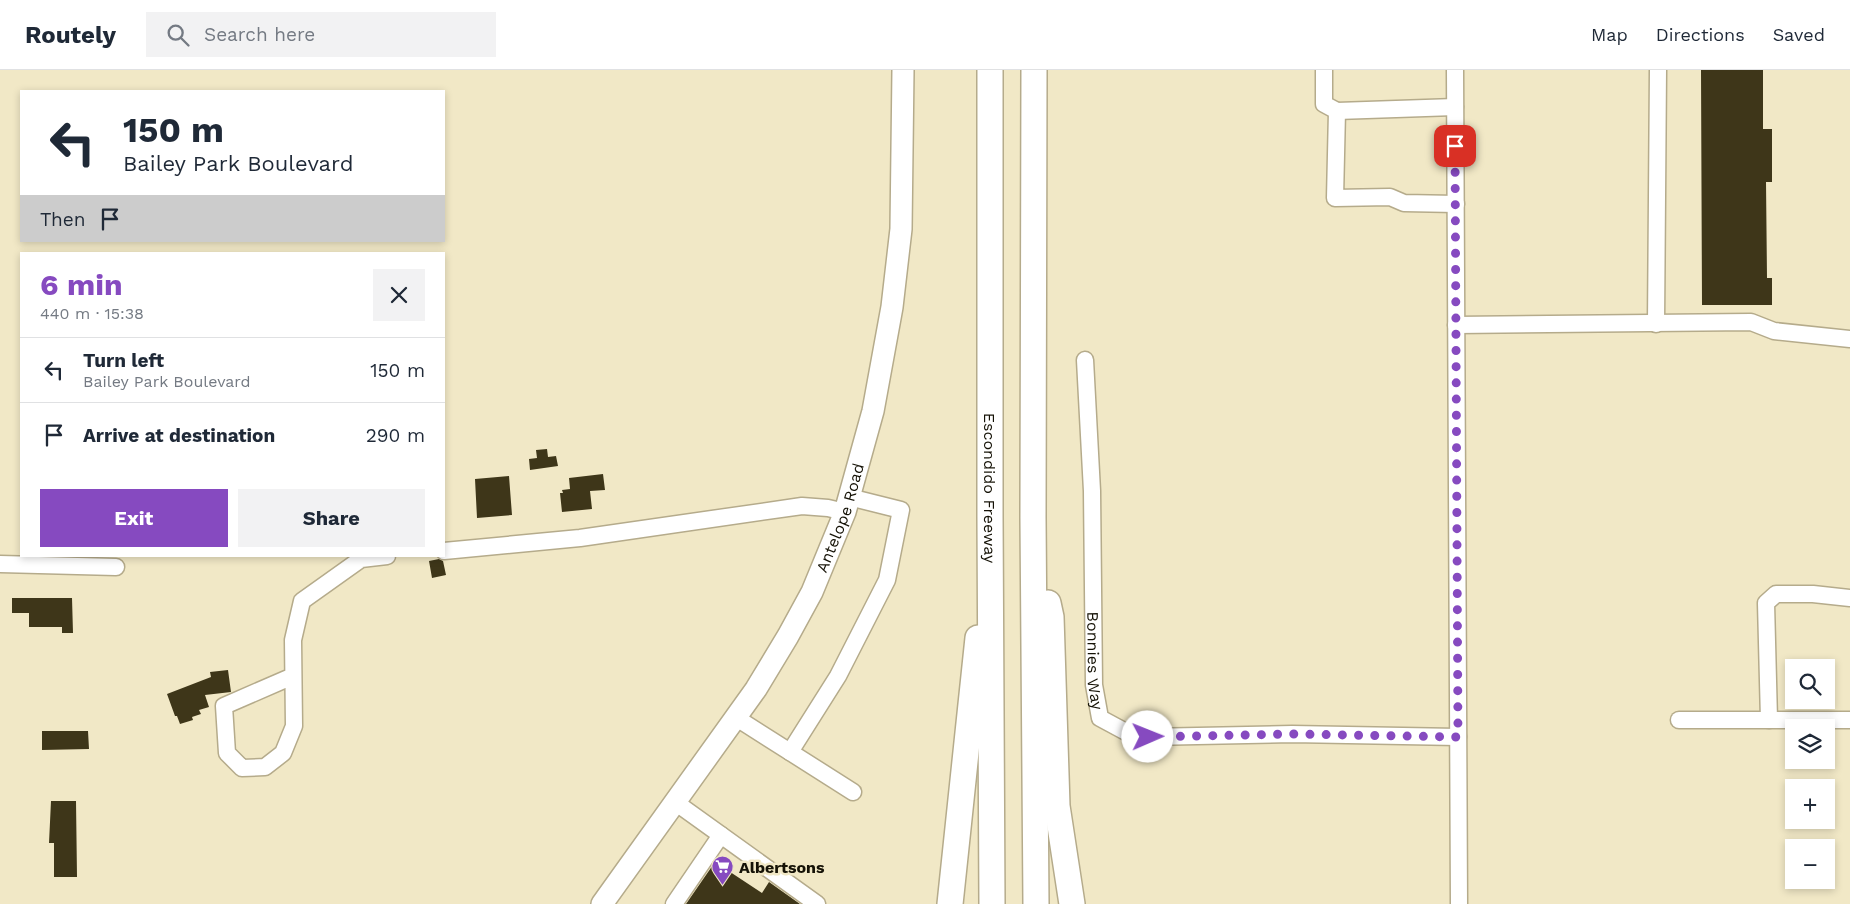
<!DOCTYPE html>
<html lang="en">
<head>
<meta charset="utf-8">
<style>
  body { margin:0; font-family:"Work Sans",sans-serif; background:#f2f2f3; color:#1f2937; height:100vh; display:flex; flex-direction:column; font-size:19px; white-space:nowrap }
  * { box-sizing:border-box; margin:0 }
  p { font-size:16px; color:#747a83 }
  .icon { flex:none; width:28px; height:28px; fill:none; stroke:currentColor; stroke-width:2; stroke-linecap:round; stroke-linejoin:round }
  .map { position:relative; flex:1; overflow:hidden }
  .details { position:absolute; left:20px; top:182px; width:425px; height:305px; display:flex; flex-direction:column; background:#fff; border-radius:0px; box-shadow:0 2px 8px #0003 }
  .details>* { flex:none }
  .banner { position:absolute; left:20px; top:20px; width:425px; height:152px; border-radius:0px; box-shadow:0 2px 8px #0003; background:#fff; color:#1f2937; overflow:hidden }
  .buttons { position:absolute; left:1785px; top:589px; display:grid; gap:10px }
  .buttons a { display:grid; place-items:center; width:50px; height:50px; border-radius:0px; background:#fff; box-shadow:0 2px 8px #0003; font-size:25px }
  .pin { position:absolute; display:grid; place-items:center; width:42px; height:42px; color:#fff; margin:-21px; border-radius:10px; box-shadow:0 2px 8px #0006 }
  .me { position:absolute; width:55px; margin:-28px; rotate:89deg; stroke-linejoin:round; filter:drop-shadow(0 0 4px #0008) }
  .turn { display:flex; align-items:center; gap:18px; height:105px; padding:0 20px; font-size:22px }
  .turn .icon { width:65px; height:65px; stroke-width:2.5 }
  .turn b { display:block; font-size:35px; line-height:42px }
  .then { display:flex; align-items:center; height:48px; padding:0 20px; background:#0003; gap:10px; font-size:19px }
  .round { display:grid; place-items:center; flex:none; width:52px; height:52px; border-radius:0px; background:#f2f2f3 }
  .summary { display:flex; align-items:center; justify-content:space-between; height:85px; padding:0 20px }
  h1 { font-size:30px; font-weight:700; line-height:38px; color:#864ac0 }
  .button { display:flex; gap:10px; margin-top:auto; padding:10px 20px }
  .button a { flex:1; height:58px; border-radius:0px; background:#864ac0; color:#fff; font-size:20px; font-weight:700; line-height:58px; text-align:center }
  .button a+a { background:#f2f2f3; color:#1f2937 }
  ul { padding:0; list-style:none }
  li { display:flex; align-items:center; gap:15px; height:65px; padding:0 20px; border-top:1px solid #e0e1e3 }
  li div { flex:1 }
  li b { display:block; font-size:19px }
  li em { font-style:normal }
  header { display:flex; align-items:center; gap:30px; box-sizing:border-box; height:70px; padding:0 25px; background:#fff; border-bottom:1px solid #e0e1e3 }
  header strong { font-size:24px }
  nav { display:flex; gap:28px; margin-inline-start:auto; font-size:18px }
  .search { width:350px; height:45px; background:#f2f2f3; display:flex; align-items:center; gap:12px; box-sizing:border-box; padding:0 18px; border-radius:0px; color:#747a83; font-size:19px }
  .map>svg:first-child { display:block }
  .building { fill:#3e3619 }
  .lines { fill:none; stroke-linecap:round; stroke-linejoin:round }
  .minor-casing { stroke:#b5ab8b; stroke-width:19 }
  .major-casing { stroke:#b5ab8b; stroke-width:24 }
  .highway-casing { stroke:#b5ab8b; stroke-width:28 }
  .minor { stroke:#fff; stroke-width:16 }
  .major { stroke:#fff; stroke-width:21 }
  .highway { stroke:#fff; stroke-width:25 }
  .route { stroke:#864ac0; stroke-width:9; stroke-dasharray:0 16.2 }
  .labels { text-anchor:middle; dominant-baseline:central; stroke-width:5; stroke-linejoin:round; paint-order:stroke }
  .street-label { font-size:16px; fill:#151206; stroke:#f1e8c6 }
  .poi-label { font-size:16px; font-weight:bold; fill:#151206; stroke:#f1e8c6; text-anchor:start }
</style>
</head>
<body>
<header>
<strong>Routely</strong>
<div class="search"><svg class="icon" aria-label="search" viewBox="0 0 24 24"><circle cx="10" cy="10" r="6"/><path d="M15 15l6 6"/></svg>Search here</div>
<nav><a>Map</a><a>Directions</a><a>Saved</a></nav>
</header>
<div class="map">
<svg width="1850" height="834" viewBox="0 0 1850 834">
  <rect width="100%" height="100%" fill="#f1e8c6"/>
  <path class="building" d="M1701,0H1763V59H1772V112H1766L1767,208H1772V235H1702Z
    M547,379L548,387L556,386L558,396L530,400L529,389L537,388L536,380Z
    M603,404L605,420L590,421L592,439L562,442L560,423H563L562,420L570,419L569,408Z
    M509,406L512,445L477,448L475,409Z
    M439,489L443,491L446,505L432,508L429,491Z
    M12,528H72L73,563H62V557H29V543H12Z
    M228,600L231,622L205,625L209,637L199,640L201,644L192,647L193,650L180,654L177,646H175L167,624L211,607L210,602Z
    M42,661H88L89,679L42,680Z
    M51,731H76L77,807H54V773H49Z
    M715,792L762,823L769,812L800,834H686Z"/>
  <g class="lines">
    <defs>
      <g id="minor">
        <path d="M1324,0V34L1337,41L1335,128L1390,127L1404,133L1456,134"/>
        <path d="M1455,0L1459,834"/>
        <path d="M1337,41L1455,37"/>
        <path d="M1656,254L1658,0"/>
        <path d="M1456,255L1751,252L1774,261L1850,269"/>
        <path id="s1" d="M1085,290L1092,421L1094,615L1100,648L1126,662L1148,667L1292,664L1458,667"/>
        <path d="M444,481L580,468L802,436L828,438L845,442"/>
        <path d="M0,494L116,497"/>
        <path d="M293,606L224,636L227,683L242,698L265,697L283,683L294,656L293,570L302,531L361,489L387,486"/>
        <path d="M735,647L853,722"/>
        <path d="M1679,650H1850"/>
        <path d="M1769,650L1766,533L1776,524H1813L1850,528"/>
        <path d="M790,682L838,606L887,510L901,440L849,427"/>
        <path d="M675,732L817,834"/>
        <path d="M674,834L721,765"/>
      </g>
      <g id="major">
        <path id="s2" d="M602,834L756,619L788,566L812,522L845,442L873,341L892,237L901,159L903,0"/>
      </g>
      <g id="highway">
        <path id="s3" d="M990,0V446L992,834"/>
        <path d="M1034,0L1033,448L1036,834"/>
        <path d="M1048,533L1051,547L1057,736L1072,834"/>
        <path d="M950,834L978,568"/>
      </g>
    </defs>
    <use href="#minor" class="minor-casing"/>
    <use href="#major" class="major-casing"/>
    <use href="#highway" class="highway-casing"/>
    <use href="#minor" class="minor"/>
    <use href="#major" class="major"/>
    <use href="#highway" class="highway"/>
  </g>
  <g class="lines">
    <path class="route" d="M1148,667L1292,664L1458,667L1455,76"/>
  </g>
  <defs>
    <symbol id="supermarket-pin" viewBox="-11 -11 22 30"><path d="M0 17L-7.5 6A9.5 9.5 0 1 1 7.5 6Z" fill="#864ac0" stroke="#f1e8c6"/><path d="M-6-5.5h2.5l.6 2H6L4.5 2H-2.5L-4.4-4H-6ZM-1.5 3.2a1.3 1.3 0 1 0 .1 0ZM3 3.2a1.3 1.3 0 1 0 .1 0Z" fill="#fff"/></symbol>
  </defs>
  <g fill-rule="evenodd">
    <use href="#supermarket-pin" x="710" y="784" width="25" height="34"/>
  </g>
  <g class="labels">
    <g class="street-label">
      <text stroke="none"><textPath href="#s3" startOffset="418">Escondido Freeway</textPath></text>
      <text stroke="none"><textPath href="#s2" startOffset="456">Antelope Road</textPath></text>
      <text stroke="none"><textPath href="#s1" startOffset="301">Bonnies Way</textPath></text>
    </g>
    <g class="poi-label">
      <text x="739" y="797">Albertsons</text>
    </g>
  </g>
</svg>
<div class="buttons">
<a><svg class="icon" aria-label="search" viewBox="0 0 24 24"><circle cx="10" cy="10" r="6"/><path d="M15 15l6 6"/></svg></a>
<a><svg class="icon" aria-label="layers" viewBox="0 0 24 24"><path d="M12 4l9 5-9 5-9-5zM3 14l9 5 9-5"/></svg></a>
<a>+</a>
<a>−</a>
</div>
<div class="pin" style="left:1455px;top:76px;background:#d93025"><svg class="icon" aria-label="arrive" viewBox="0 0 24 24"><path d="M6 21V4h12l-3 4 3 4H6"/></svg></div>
<svg class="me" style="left:1148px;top:667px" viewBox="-20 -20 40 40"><circle r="19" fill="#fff"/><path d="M0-13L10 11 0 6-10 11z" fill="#864ac0"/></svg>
<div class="banner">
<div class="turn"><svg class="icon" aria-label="left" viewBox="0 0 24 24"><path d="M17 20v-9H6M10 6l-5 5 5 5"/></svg><div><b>150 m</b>Bailey Park Boulevard</div></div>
<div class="then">Then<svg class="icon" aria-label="arrive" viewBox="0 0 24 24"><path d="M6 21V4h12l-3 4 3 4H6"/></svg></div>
</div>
<section class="details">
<div class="summary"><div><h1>6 min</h1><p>440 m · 15:38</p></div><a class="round"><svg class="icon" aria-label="close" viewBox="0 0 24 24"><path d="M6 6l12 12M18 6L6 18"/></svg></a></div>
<ul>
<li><svg class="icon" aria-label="left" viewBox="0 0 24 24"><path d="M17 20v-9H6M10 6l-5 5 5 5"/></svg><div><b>Turn left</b><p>Bailey Park Boulevard</p></div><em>150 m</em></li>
<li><svg class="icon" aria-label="arrive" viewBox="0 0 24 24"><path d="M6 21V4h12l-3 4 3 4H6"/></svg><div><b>Arrive at destination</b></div><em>290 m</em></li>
</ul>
<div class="button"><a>Exit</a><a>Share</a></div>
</section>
</div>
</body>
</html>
